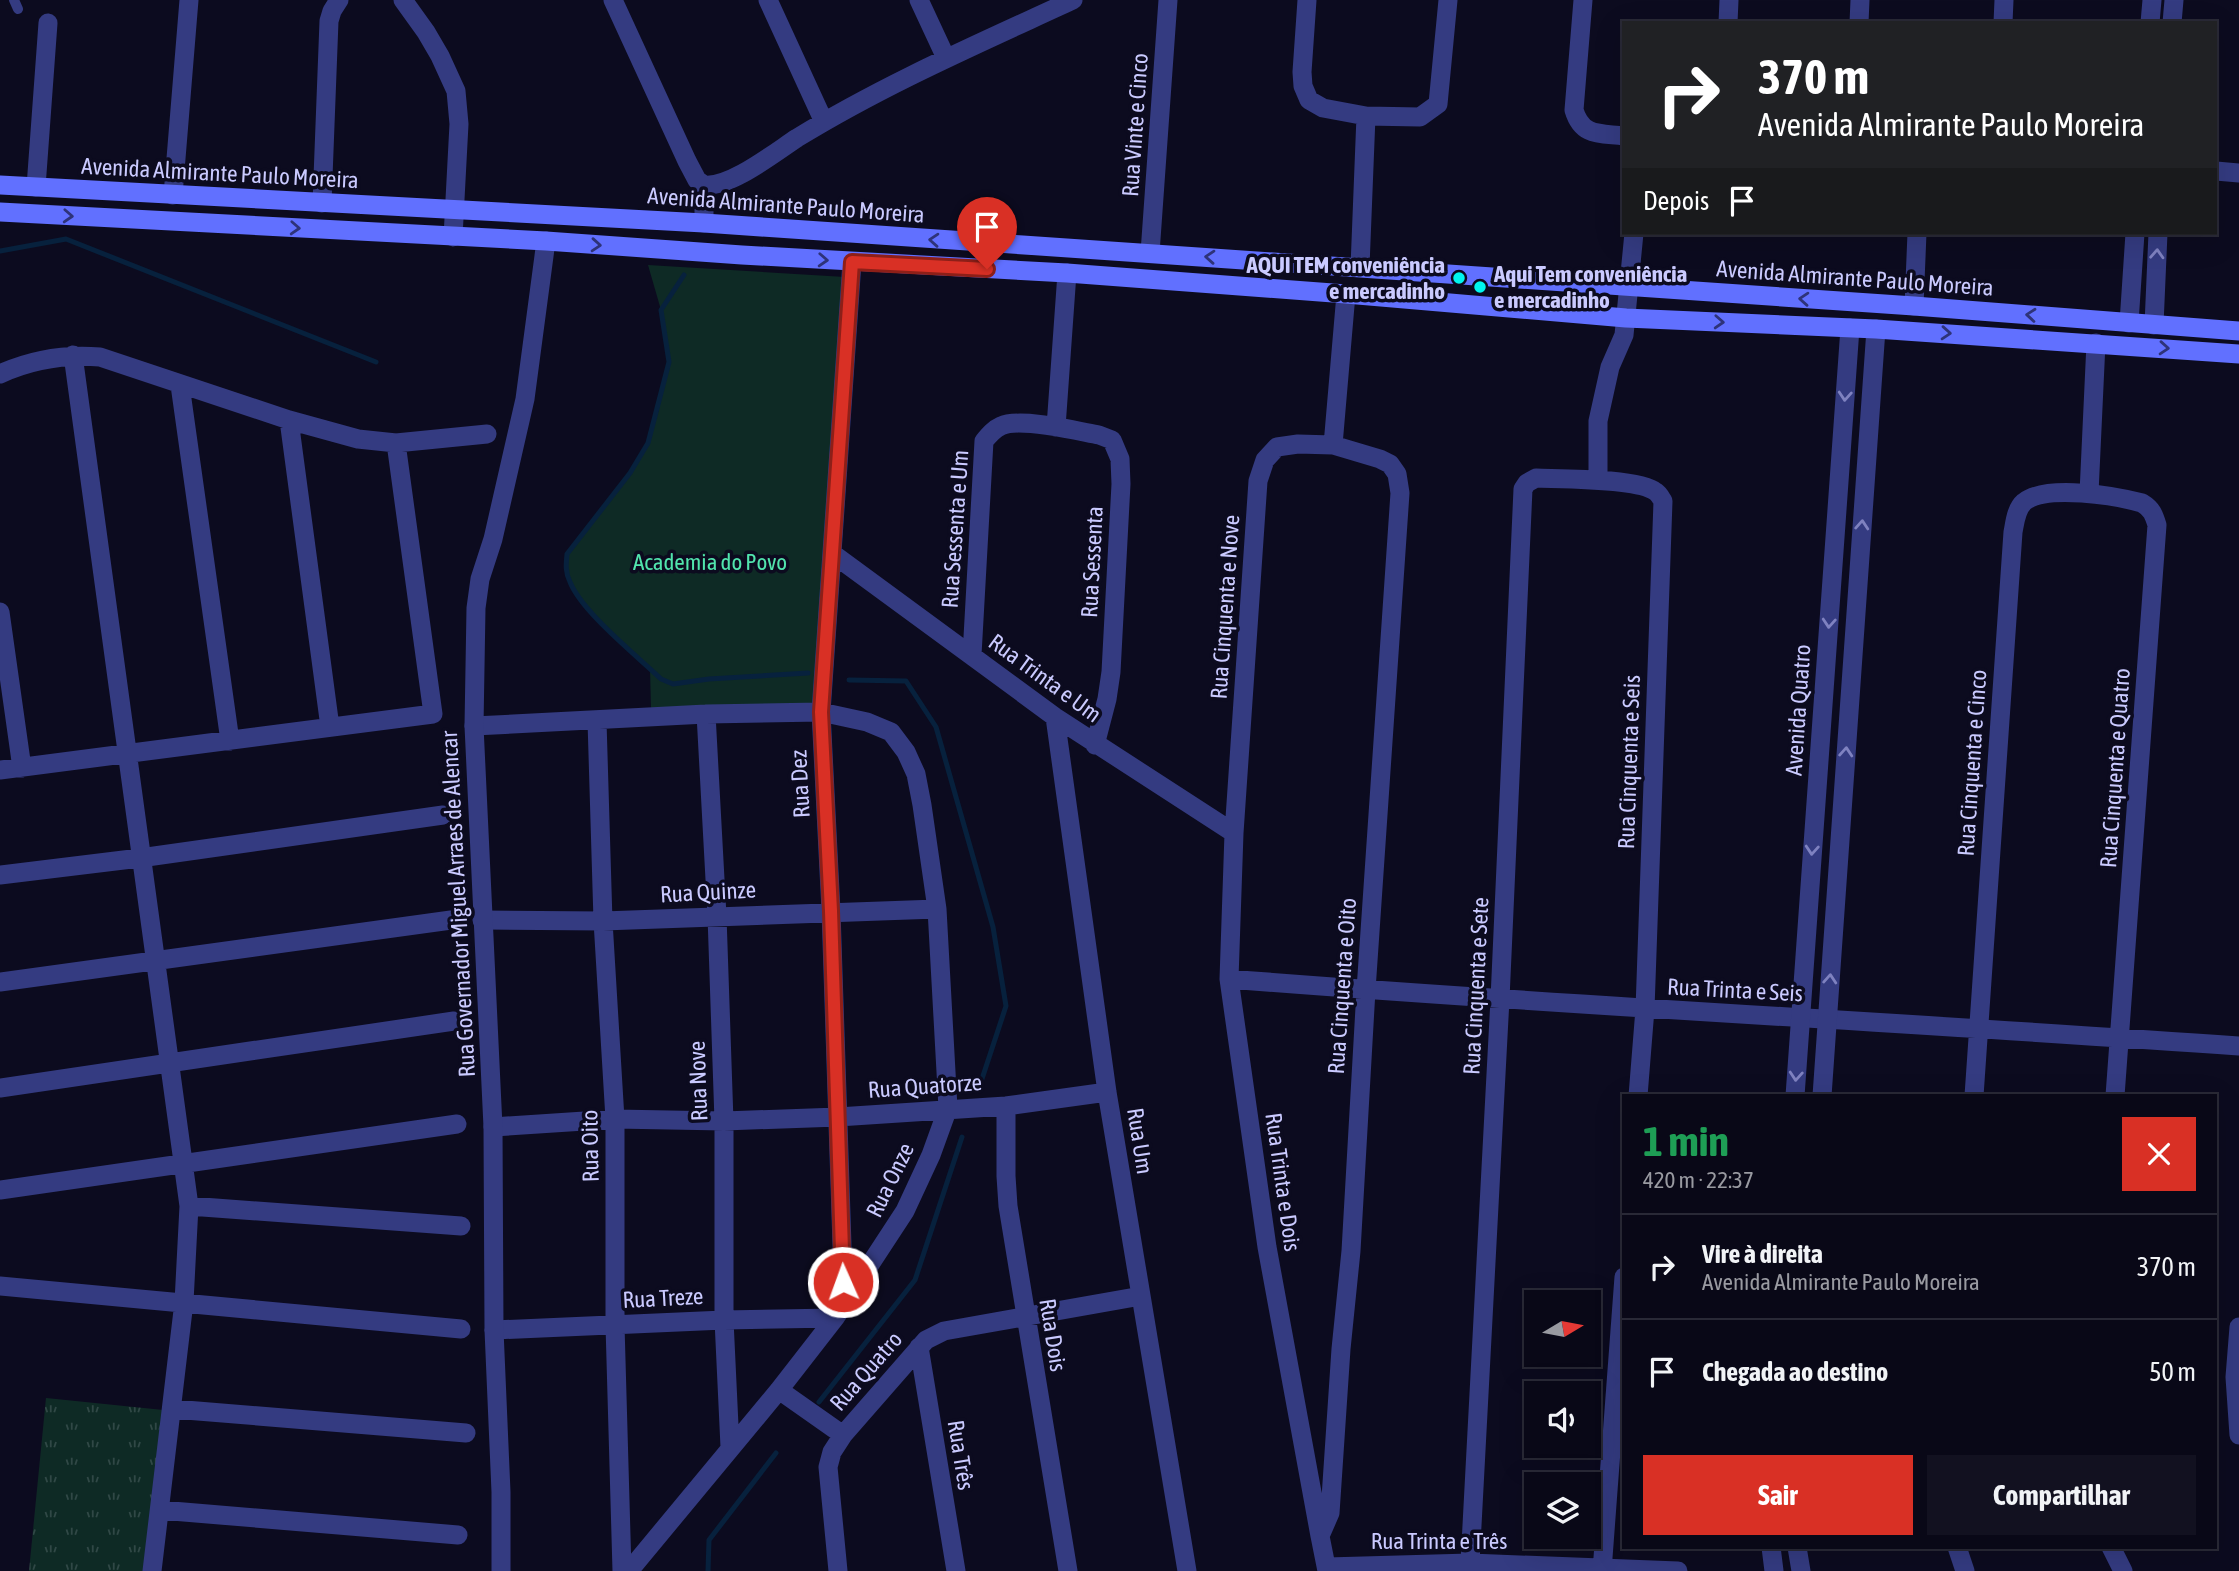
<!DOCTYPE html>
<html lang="pt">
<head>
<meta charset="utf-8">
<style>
  body { margin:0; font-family:"Asap Condensed",sans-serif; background:#121120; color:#f1f3f6; height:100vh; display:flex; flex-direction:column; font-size:26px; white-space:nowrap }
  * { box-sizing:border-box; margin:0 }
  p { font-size:23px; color:#999aa1 }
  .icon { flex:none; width:38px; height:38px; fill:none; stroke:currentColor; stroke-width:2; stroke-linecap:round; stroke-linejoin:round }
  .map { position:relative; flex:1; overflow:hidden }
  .sheet { position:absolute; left:1622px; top:1094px; width:595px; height:455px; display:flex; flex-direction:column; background:#090817; border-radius:0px; box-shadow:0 7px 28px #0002,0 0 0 2px #292936 }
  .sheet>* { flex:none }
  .top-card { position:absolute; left:1622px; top:21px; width:595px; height:214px; border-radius:0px; box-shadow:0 7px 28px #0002,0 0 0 2px #292936; background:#202124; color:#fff; overflow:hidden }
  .needle { width:46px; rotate:80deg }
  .tools { position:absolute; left:1524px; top:1290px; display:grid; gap:14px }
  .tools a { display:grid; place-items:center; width:77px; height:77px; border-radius:0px; background:#090817; box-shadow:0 7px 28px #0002,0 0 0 2px #292936; font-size:35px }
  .pin { position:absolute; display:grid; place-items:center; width:60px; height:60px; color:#fff; margin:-72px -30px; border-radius:50% 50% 50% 0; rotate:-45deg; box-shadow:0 0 7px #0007 }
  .pin .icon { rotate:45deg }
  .me { position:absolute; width:77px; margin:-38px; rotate:358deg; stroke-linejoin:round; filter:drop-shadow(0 0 5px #0008) }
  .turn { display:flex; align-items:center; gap:24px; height:147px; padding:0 21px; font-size:32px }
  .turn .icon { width:91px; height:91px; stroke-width:2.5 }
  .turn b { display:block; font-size:49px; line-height:60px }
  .then { display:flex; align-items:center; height:66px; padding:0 21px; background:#0003; gap:14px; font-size:26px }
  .round { display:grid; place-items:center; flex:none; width:74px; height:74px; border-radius:0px; background:#121120 }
  .head { display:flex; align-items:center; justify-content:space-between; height:119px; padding:0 21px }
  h1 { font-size:42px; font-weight:700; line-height:52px; color:#1e9e55 }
  .button { display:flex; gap:14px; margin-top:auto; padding:14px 21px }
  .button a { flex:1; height:80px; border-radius:0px; background:#d93025; color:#fff; font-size:28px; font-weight:700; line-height:80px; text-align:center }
  .button a+a { background:#121120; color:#f1f3f6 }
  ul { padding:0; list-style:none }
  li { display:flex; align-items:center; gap:21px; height:105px; padding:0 21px; border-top:2px solid #292936 }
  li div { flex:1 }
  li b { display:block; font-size:26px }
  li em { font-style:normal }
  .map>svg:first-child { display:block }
  .grass { fill:url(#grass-tufts) }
  .green { fill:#0e2a25 }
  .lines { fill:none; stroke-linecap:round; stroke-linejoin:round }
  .stream { stroke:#07213d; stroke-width:5 }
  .service { stroke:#343b81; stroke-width:10 }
  .minor { stroke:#343b81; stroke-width:19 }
  .tertiary { stroke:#343b81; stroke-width:19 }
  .secondary { stroke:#6170ff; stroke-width:19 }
  .oneway { stroke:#2e3379 }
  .oneway2 { stroke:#7f82c0 }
  .route-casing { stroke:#8d1f18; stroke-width:18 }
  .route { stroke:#d93025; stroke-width:12 }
  .poi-dot { fill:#00f5ef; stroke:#0c0b1f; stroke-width:2.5 }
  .labels { text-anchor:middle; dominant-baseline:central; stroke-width:7; stroke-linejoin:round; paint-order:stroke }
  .street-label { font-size:23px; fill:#cacaff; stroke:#0c0b1f }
  .poi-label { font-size:23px; font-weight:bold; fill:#cacaff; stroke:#0c0b1f; text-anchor:end }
  .park-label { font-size:23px; fill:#51e4ad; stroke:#0c0b1f }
</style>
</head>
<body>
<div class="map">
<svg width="2239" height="1571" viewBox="0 0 2239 1571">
  <defs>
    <pattern id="grass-tufts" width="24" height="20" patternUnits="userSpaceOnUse" patternTransform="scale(1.75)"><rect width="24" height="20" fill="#0e2a25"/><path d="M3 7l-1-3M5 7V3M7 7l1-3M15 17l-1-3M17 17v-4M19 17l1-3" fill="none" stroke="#304846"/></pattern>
  </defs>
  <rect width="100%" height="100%" fill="#0c0b1f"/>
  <path class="grass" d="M46,1398L163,1410L147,1571H29Z"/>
  <path class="green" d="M648,265L845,277L817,705L651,708L650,669C626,644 572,606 566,571C565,565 567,560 567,554L630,473L648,443L658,413L669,362L661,310Z"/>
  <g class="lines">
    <path class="stream" d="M0,251L66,239L376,362
      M684,275L661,310L669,362L648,443L630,473L567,554C566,564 565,572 570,582C582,612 636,655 661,679L673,684L709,679L808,673
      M849,680L906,681L936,727L993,927L1006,1006L979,1088
      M819,1402L915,1280L962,1137
      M708,1571L709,1540L776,1453"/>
    <path class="service" d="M14,0L18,9"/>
    <path class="minor" d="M403,0L426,32L440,56L456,91L459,124L453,237
      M613,0L687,161L697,180L704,185
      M768,0L824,122
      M919,0L946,58
      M1307,0L1302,72L1303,86L1309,100L1323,108L1366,116L1420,117L1438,104L1448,0
      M1583,0L1574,110C1582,137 1600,133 1624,136
      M1728,23L1729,0
      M1859,23L1860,0
      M2003,23L2004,0
      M2216,171L2239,173
      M704,185C730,188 774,153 797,138C885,84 980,43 1073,0
      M36,187L48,23
      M173,195L189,0
      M322,203L329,21L332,11L339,0
      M704,223V185
      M1150,253L1168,0
      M1360,267L1366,116
      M1914,306L1917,233
      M73,355L189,1206L184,1302L152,1571
      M0,374C33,359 64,354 100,357L289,420L358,439L396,443L487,434
      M180,385L230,741
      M289,420L330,727
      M1056,427L1067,273
      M1333,445L1346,294
      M1598,479V421L1610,367L1624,335L1634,233
      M2089,493L2096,343
      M833,554L1055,717L1234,833
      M0,612L22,768
      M972,655L984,441C989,435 994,429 1001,426C1020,417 1077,431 1099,435L1112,440L1120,459L1121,484L1111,672L1107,699L1095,745
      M706,714L717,916L724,1121V1320L730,1447
      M1055,717L1107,1092L1187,1571
      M597,721L603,921L615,1119V1325L622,1571
      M474,726L706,714L821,712L867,722L891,732L906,752L916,774L922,805L937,909L948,1108L931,1155L905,1211L835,1318L779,1390L629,1571
      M0,770L433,714L396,443
      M0,875L140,858L443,815
      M482,920L603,921L937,909
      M1229,979C1565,1006 1902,1022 2239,1046
      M0,982L451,920
      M0,1088L454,1021
      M1974,1096L2013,532C2015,522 2016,509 2024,502C2046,484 2117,496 2142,503C2152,509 2154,515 2157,525L2115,1096
      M1006,1106V1176L1008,1206L1068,1571
      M493,1127L615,1119L724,1121L838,1117L1006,1106L1107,1092
      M0,1190L457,1124
      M189,1206L461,1226
      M0,1286L461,1329
      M844,1306L831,911L821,712L852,262
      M2239,1327L2235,1377L2239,1435
      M494,1330L724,1320L835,1318
      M919,1347L956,1571
      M779,1390L843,1435
      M173,1409L466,1433
      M160,1510L458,1535
      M1320,1536L1267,1247L1229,979L1234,833L1258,481L1265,460L1277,447L1298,444L1333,445L1380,459L1390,464L1397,474L1400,493L1366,990L1351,1251L1341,1349L1330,1513L1320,1536L1327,1571
      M1957,1547L1965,1571
      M2111,1547L2123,1571
      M1327,1567L1470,1563L1678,1571
      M838,1571L828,1467L832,1452L843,1435L926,1340L944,1331L1141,1296
      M1460,1571L1470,1563L1500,999L1523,489L1527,483L1536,478C1559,479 1639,478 1656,492C1659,494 1661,498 1663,501L1645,1009L1638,1096
      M1602,1571L1624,1277"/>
    <path class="tertiary" d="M2150,23L2152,0
      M2172,23L2174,0
      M2129,323L2135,233
      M2154,325L2158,233
      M1795,1096L1850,328
      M1822,1096L1876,329
      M1771,1547L1774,1571
      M1797,1547L1801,1571
      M501,1571V1492L494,1330L493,1127L474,726L476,608L480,579L493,539L525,399L546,241"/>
    <path class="secondary" d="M0,185L704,223L1914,306L2239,331
      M0,212L546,241L742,255L1067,273L1346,294L1626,318L1876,329L2239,354"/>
  </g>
  <defs><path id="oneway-chevron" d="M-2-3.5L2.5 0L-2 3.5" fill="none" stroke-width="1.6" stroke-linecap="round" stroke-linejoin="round" transform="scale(1.75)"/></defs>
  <g class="oneway">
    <use href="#oneway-chevron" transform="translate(68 216) rotate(3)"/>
    <use href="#oneway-chevron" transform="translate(295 228) rotate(3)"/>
    <use href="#oneway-chevron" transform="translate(934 240) rotate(-176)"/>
    <use href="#oneway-chevron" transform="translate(596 245) rotate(4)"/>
    <use href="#oneway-chevron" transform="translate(1210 257) rotate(-176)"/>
    <use href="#oneway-chevron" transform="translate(823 260) rotate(3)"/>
    <use href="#oneway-chevron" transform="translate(1804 299) rotate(-176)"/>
    <use href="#oneway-chevron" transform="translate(2031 315) rotate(-175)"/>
    <use href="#oneway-chevron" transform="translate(1719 322) rotate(3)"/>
    <use href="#oneway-chevron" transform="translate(1946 333) rotate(4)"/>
    <use href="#oneway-chevron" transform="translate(2164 348) rotate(4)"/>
  </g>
  <g class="oneway2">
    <use href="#oneway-chevron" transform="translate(2157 254) rotate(-87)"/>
    <use href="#oneway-chevron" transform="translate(1845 396) rotate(94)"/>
    <use href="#oneway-chevron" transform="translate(1862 525) rotate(-86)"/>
    <use href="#oneway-chevron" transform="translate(1829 623) rotate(94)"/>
    <use href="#oneway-chevron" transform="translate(1846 752) rotate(-86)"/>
    <use href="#oneway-chevron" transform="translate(1812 850) rotate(94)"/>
    <use href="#oneway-chevron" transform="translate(1830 979) rotate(-86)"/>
    <use href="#oneway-chevron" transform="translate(1796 1076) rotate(94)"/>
  </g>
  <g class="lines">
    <defs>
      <path id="route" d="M843,1282L831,911L821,712L852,262L987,269"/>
    </defs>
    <use href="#route" class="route-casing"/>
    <use href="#route" class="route"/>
  </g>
  <g class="poi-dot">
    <circle cx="1459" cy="278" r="7"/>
    <circle cx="1480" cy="287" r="7"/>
  </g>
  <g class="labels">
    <g class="street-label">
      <text transform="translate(1135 125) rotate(-86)">Rua Vinte e Cinco</text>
      <text transform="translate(220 173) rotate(3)">Avenida Almirante Paulo Moreira</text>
      <text transform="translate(786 205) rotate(4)">Avenida Almirante Paulo Moreira</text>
      <text transform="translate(1855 278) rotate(4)">Avenida Almirante Paulo Moreira</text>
      <text transform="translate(955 529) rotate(-86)">Rua Sessenta e Um</text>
      <text transform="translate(1092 562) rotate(-87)">Rua Sessenta</text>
      <text transform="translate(1225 607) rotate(-86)">Rua Cinquenta e Nove</text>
      <text transform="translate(1045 678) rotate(36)">Rua Trinta e Um</text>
      <text transform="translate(1798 710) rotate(-86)">Avenida Quatro</text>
      <text transform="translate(1629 762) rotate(-88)">Rua Cinquenta e Seis</text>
      <text transform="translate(1972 763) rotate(-86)">Rua Cinquenta e Cinco</text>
      <text transform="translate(2115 768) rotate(-86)">Rua Cinquenta e Quatro</text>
      <text transform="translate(800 784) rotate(-93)">Rua Dez</text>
      <text transform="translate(708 892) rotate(-3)">Rua Quinze</text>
      <text transform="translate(458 904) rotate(-93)">Rua Governador Miguel Arraes de Alencar</text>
      <text transform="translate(1342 986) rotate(-86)">Rua Cinquenta e Oito</text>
      <text transform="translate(1476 986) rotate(-87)">Rua Cinquenta e Sete</text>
      <text transform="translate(1735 990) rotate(3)">Rua Trinta e Seis</text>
      <text transform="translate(698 1081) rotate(-92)">Rua Nove</text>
      <text transform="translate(925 1086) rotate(-4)">Rua Quatorze</text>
      <text transform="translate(1140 1141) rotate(81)">Rua Um</text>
      <text transform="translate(590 1146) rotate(-91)">Rua Oito</text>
      <text transform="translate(890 1180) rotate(-64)">Rua Onze</text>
      <text transform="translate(1283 1182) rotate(82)">Rua Trinta e Dois</text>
      <text transform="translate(663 1298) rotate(-3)">Rua Treze</text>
      <text transform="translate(1053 1335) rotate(81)">Rua Dois</text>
      <text transform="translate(866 1371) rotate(-49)">Rua Quatro</text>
      <text transform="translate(961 1455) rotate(81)">Rua Três</text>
      <text x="1439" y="1541">Rua Trinta e Três</text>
    </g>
    <g class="poi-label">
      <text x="1445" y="265">AQUI TEM conveniência<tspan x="1445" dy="26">e mercadinho</tspan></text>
      <text x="1494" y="274" text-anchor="start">Aqui Tem conveniência<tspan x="1494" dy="26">e mercadinho</tspan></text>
    </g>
    <g class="park-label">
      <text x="710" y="562">Academia do Povo</text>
    </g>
  </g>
</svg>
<div class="tools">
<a><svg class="needle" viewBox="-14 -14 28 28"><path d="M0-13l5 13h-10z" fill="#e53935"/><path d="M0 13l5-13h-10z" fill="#999aa1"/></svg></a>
<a><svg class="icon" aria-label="sound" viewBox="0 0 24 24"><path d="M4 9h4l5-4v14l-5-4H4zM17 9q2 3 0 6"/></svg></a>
<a><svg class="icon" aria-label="layers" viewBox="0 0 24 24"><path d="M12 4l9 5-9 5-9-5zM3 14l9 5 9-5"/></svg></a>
</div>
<div class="pin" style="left:987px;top:269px;background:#d93025"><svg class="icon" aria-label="arrive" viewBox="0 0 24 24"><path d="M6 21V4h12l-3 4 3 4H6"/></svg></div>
<svg class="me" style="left:843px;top:1282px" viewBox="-20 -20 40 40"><circle r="17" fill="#d93025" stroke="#fff" stroke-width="3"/><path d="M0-11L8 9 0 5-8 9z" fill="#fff"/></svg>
<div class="top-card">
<div class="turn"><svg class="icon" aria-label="right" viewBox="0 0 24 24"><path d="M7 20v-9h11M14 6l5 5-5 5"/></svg><div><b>370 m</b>Avenida Almirante Paulo Moreira</div></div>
<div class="then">Depois<svg class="icon" aria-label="arrive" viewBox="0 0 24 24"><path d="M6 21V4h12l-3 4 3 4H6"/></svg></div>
</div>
<section class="sheet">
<div class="head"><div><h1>1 min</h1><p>420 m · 22:37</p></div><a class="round" style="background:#d93025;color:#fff"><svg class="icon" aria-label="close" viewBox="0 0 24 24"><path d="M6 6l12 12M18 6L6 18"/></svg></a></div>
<ul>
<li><svg class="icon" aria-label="right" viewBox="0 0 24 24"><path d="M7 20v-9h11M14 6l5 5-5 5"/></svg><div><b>Vire à direita</b><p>Avenida Almirante Paulo Moreira</p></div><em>370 m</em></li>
<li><svg class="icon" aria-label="arrive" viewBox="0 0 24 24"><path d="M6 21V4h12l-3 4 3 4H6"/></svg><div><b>Chegada ao destino</b></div><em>50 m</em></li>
</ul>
<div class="button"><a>Sair</a><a>Compartilhar</a></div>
</section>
</div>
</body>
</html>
